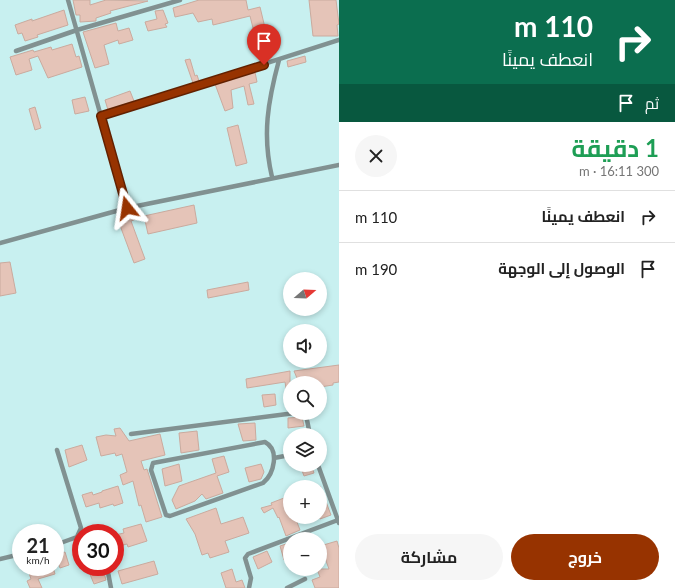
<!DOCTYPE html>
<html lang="ar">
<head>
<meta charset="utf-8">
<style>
  body { margin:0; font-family:Lato,Cairo,sans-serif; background:#f6f6f6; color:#222; direction:rtl; height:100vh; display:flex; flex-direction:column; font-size:15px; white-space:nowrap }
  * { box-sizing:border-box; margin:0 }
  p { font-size:13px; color:#767676 }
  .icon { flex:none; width:22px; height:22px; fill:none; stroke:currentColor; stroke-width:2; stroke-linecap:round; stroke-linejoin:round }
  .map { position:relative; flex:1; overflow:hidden; direction:ltr }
  .details { display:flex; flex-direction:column; background:#fff; width:336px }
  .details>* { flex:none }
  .banner { background:#0b6e4f; color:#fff; overflow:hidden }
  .needle { width:26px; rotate:71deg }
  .controls { position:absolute; left:283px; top:272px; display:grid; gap:8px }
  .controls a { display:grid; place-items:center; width:44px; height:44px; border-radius:50%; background:#fff; box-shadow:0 2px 6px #0003; font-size:20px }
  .speed { position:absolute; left:12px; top:524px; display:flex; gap:8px; font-size:20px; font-weight:700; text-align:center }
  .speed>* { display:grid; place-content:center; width:52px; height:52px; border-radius:50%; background:#fff; box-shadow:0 2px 6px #0003; line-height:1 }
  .speed small { font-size:10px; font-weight:400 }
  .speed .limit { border:6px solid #d22; background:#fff; color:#111 }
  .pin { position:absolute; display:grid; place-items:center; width:34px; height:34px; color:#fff; margin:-41px -17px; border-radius:50% 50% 50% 0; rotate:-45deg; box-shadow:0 0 4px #0007 }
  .pin .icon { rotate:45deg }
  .me { position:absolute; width:44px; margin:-22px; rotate:345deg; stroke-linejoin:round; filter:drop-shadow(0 0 3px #0008) }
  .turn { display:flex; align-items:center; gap:14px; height:84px; padding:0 16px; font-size:18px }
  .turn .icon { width:52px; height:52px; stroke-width:2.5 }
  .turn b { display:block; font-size:28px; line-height:34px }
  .then { display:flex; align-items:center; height:38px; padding:0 16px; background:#0003; gap:8px; font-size:15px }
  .round { display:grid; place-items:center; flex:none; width:42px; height:42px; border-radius:21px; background:#f6f6f6 }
  .summary { display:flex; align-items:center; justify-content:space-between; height:68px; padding:0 16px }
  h1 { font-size:24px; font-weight:700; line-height:30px; color:#1e9e55 }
  .primary-button { display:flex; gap:8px; margin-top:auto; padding:8px 16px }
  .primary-button a { flex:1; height:46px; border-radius:24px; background:#973300; color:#fff; font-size:16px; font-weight:700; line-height:46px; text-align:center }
  .primary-button a+a { background:#f6f6f6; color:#222 }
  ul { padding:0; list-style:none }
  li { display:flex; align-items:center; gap:12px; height:52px; padding:0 16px; border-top:1px solid #e0e0e0 }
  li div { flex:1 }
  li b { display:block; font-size:15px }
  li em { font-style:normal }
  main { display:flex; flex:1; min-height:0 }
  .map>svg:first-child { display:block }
  .building { fill:#e5c4b8; stroke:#caaa9e }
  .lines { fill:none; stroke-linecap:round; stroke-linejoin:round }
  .street { stroke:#819191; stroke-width:4.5 }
  .route-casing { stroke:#622100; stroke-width:10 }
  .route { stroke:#973300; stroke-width:7 }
</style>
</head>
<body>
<main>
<section class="details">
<div class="banner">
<div class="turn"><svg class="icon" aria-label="right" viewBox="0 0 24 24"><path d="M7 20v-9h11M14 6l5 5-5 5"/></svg><div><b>110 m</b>انعطف يمينًا</div></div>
<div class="then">ثم<svg class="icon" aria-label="arrive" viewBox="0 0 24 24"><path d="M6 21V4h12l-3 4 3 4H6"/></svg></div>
</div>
<div class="summary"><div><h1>1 دقيقة</h1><p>300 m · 16:11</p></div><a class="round"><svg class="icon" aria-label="close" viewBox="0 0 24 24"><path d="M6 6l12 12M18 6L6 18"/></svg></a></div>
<ul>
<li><svg class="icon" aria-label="right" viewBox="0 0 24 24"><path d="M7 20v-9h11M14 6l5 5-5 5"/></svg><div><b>انعطف يمينًا</b></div><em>110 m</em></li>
<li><svg class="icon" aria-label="arrive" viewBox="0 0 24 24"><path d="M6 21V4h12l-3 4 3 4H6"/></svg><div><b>الوصول إلى الوجهة</b></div><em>190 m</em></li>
</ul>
<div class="primary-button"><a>خروج</a><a>مشاركة</a></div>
</section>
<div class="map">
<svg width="339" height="588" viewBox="0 0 339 588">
  <rect width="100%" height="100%" fill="#c8f0f0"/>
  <path class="building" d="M73,0H90V5L106,0L148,1L110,11L111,13L96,18V21L80,22V15H76Z
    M199,0H246L248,10L260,7L272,57L261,60L250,16L213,25L212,19L198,22L193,13L175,17L173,8Z
    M309,0H336L339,24L337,25L338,36H313Z
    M64,10L68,25L37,35L38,37L25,41L22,33L18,34L15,25L32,19V21Z
    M163,10L168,23L165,24L167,27L148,31L145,22L157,19L155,11Z
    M116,23L118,31L129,28L133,40L119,44L118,40L104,45L109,64L95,68L83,32Z
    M72,44L76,57L79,56L82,67L48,78L38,56L29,59L32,70L16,75L10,57L33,50L34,52L51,47L52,50Z
    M305,56L306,62L288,67L287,61Z
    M190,59L195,76L197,75L199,81L193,83L185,60Z
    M255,72L257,82L249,84L254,104L248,105L244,86L231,90L233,108L225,111L215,84Z
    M130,91L134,101L108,110L105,100Z
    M85,97L89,111L75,114L72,100Z
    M35,107L41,128L35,130L29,109Z
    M238,125L247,163L236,166L227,128Z
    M194,205L197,223L148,234L144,216Z
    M135,214L136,219L131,221L145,259L134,263L118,220Z
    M10,262L16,293L0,296V263Z
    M248,282L249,290L208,298L207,290Z
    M339,365V382L333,383V385L320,387V383H299L294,371Z
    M290,371V394H287L285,382L247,388L246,379Z
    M275,394L276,405L264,407L262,395Z
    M302,417L304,426L288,428V418Z
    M255,423L256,440L243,441L238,424Z
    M120,428L129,441L160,434L165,455L141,461L144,470L147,469L162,517L146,522L141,505L139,506L133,481L123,485L120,475L127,472L122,454L116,456L115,453L101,456L96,437L106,435L116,436L114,429Z
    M197,431L199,450L181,453L179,433Z
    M82,445L87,460L69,467L65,450Z
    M224,456L229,472L217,476L223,493L206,499L202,494L195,501L176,509L172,500L179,486L216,473L212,459Z
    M179,464L182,481L165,486L162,469Z
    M261,464L264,472L261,479L249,482L245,468Z
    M300,465H311L314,473L304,476Z
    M118,486L123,503L114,506L113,504L100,508L99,503L86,507L82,495L92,492L93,495L102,492V491Z
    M320,486L331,515L320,519Z
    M284,498L290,517H295L300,530L286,536L279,517L278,518L273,508L264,513L261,508L272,505L271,503Z
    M216,508L221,524L243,517L249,533L225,541L229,552L210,558L208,553L202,555L195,534L186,519Z
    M141,524L147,541L128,547L127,544L115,547V535L124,533L123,529Z
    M337,541L339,548V588H315L312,580L320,577L317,569H329L325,558L320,560V546Z
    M289,543L290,558L284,560L280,546Z
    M267,551L272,562L258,569L253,557Z
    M65,552L69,565L60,568L55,555Z
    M154,561L158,574L122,584L118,571Z
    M27,567H53L55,574L38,579L42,588H30L27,581L31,579Z
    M87,567H99L101,574L104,573L106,580L94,584Z
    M232,569L236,582L242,580L245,588H226L221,573Z"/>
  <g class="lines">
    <path class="street" d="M68,0L127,208L339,165
      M16,51L77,30L180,0
      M101,116L339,40
      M272,177C262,135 268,101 279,60
      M0,243L127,208
      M302,413L306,415L310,435
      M131,434L295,413
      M265,442C280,450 274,474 263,483L170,516L166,515L151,470L153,463Z
      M274,458L290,455
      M318,465L339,523
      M55,545L77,537L81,528L57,450
      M0,559L21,554
      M107,567L111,588
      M249,588L251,578L245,558L248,554L338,520
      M287,588L305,579"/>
  </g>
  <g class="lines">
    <defs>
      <path id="route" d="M127,208L101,116L264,65"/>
    </defs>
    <use href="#route" class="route-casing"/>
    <use href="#route" class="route"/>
  </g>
</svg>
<div class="controls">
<a><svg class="needle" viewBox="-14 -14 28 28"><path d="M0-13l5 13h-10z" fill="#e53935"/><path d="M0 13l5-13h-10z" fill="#767676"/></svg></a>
<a><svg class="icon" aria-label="sound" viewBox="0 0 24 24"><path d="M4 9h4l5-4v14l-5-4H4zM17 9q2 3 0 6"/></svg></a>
<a><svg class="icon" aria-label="search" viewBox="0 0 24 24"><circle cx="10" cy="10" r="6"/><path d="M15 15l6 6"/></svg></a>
<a><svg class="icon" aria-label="layers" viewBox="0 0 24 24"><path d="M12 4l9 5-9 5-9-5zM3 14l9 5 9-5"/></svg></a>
<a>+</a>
<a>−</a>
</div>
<div class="speed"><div>21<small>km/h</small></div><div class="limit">30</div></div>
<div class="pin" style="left:264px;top:65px;background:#d93025"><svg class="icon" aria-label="arrive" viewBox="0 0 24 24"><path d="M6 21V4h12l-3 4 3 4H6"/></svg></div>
<svg class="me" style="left:127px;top:208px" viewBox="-20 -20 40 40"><path d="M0-17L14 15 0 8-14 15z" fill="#973300" stroke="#fff" stroke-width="4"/></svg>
</div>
</main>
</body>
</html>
